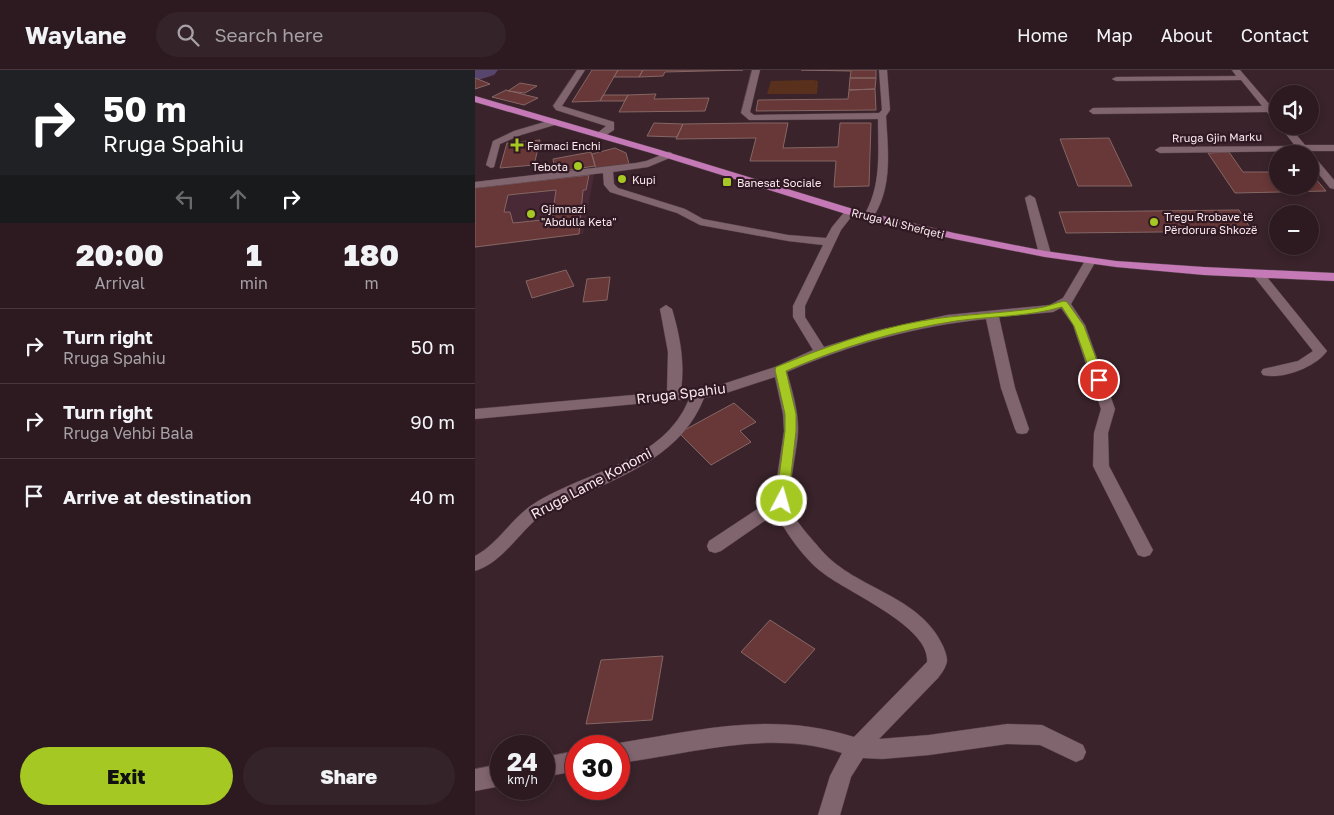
<!DOCTYPE html>
<html lang="en">
<head>
<meta charset="utf-8">
<style>
  body { margin:0; font-family:"Golos Text",sans-serif; background:#342329; color:#f1f3f6; height:100vh; display:flex; flex-direction:column; font-size:19px; white-space:nowrap }
  * { box-sizing:border-box; margin:0 }
  p { font-size:16px; color:#a6a1a5 }
  .icon { flex:none; width:28px; height:28px; fill:none; stroke:currentColor; stroke-width:2; stroke-linecap:round; stroke-linejoin:round }
  .map { position:relative; flex:1; overflow:hidden }
  .drawer { display:flex; flex-direction:column; background:#2c1a20; width:475px }
  .drawer>* { flex:none }
  .guide { background:#202124; color:#fff; overflow:hidden }
  .fabs { position:absolute; left:794px; top:15px; display:grid; gap:10px }
  .fabs a { display:grid; place-items:center; width:50px; height:50px; border-radius:50%; background:#2c1a20; box-shadow:0 2px 8px #0003,0 0 0 1px #48383e; font-size:25px }
  .speed { position:absolute; left:15px; top:665px; display:flex; gap:10px; font-size:25px; font-weight:700; text-align:center }
  .speed>* { display:grid; place-content:center; width:65px; height:65px; border-radius:50%; background:#2c1a20; box-shadow:0 2px 8px #0003,0 0 0 1px #48383e; line-height:1 }
  .speed small { font-size:12px; font-weight:400 }
  .speed .limit { border:8px solid #d22; background:#fff; color:#111 }
  .pin { position:absolute; display:grid; place-items:center; width:42px; height:42px; color:#fff; margin:-21px; border:2px solid #fff; border-radius:50%; box-shadow:0 1px 5px #0007 }
  .me { position:absolute; width:55px; margin:-28px; rotate:6deg; stroke-linejoin:round; filter:drop-shadow(0 0 4px #0008) }
  .turn { display:flex; align-items:center; gap:18px; height:105px; padding:0 20px; font-size:22px }
  .turn .icon { width:65px; height:65px; stroke-width:2.5 }
  .turn b { display:block; font-size:35px; line-height:42px }
  .lanes { display:flex; align-items:center; height:48px; padding:0 20px; background:#0003; justify-content:center; gap:25px; direction:ltr }
  .lanes .off { opacity:.35 }
  .eta { display:flex; justify-content:space-evenly; align-items:center; height:85px; text-align:center }
  .eta b { font-size:30px; font-weight:800; line-height:35px }
  .action { display:flex; gap:10px; margin-top:auto; padding:10px 20px }
  .action a { flex:1; height:58px; border-radius:30px; background:#a5c822; color:#111; font-size:20px; font-weight:800; line-height:58px; text-align:center }
  .action a+a { background:#342329; color:#f1f3f6 }
  ul { padding:0; list-style:none }
  li { display:flex; align-items:center; gap:15px; height:75px; padding:0 20px; border-top:1px solid #48383e }
  li div { flex:1 }
  li b { display:block; font-size:19px }
  li em { font-style:normal }
  header { display:flex; align-items:center; gap:30px; box-sizing:border-box; height:70px; padding:0 25px; background:#2c1a20; border-bottom:1px solid #48383e }
  header strong { font-size:24px }
  nav { display:flex; gap:28px; margin-inline-start:auto; font-size:18px }
  .search { width:350px; height:45px; background:#342329; display:flex; align-items:center; gap:12px; box-sizing:border-box; padding:0 18px; border-radius:28px; color:#a6a1a5; font-size:19px }
  main { display:flex; flex:1; min-height:0 }
  .map>svg:first-child { display:block }
  .built { fill:#482935 }
  .green { fill:#59301b }
  .lines { fill:none; stroke-linecap:round; stroke-linejoin:round }
  .river { fill:#58456e; fill-rule:evenodd }
  .building { fill:#683737; stroke:#856765; fill-rule:evenodd }
  .minor-casing { stroke:#554149; stroke-width:1 }
  .major-casing { stroke:#554149; stroke-width:1 }
  .minor { fill:#80646e; fill-rule:evenodd }
  .major { fill:#c57ab7; fill-rule:evenodd }
  .route { fill:#a5c822; stroke:#6b8216 }
  .poi-dot { fill:#a5c822; stroke:#301922; stroke-width:2 }
  .labels { text-anchor:middle; dominant-baseline:central; stroke-width:4.5; stroke-linejoin:round; paint-order:stroke }
  .far-street-label { font-size:11px; fill:#fbeaef; stroke:#301922 }
  .far-poi-label { font-size:11px; fill:#fbeaef; stroke:#301922; text-anchor:start }
  .street-label { font-size:14px; fill:#fbeaef; stroke:#301922 }
</style>
</head>
<body>
<header>
<strong>Waylane</strong>
<div class="search"><svg class="icon" aria-label="search" viewBox="0 0 24 24"><circle cx="10" cy="10" r="6"/><path d="M15 15l6 6"/></svg>Search here</div>
<nav><a>Home</a><a>Map</a><a>About</a><a>Contact</a></nav>
</header>
<main>
<section class="drawer">
<div class="guide">
<div class="turn"><svg class="icon" aria-label="right" viewBox="0 0 24 24"><path d="M7 20v-9h11M14 6l5 5-5 5"/></svg><div><b>50 m</b>Rruga Spahiu</div></div>
<div class="lanes"><svg class="icon off" aria-label="left" viewBox="0 0 24 24"><path d="M17 20v-9H6M10 6l-5 5 5 5"/></svg><svg class="icon off" aria-label="ahead" viewBox="0 0 24 24"><path d="M12 20V5M6 11l6-6 6 6"/></svg><svg class="icon" aria-label="right" viewBox="0 0 24 24"><path d="M7 20v-9h11M14 6l5 5-5 5"/></svg></div>
</div>
<div class="eta">
<div><b>20:00</b><p>Arrival</p></div>
<div><b>1</b><p>min</p></div>
<div><b>180</b><p>m</p></div>
</div>
<ul>
<li><svg class="icon" aria-label="right" viewBox="0 0 24 24"><path d="M7 20v-9h11M14 6l5 5-5 5"/></svg><div><b>Turn right</b><p>Rruga Spahiu</p></div><em>50 m</em></li>
<li><svg class="icon" aria-label="right" viewBox="0 0 24 24"><path d="M7 20v-9h11M14 6l5 5-5 5"/></svg><div><b>Turn right</b><p>Rruga Vehbi Bala</p></div><em>90 m</em></li>
<li><svg class="icon" aria-label="arrive" viewBox="0 0 24 24"><path d="M6 21V4h12l-3 4 3 4H6"/></svg><div><b>Arrive at destination</b></div><em>40 m</em></li>
</ul>
<div class="action"><a>Exit</a><a>Share</a></div>
</section>
<div class="map">
<svg width="859" height="745" viewBox="0 0 859 745">
  <rect width="100%" height="100%" fill="#3a232b"/>
  <path class="built" d="M114,102L119,105L108,164L0,178V117Z"/>
  <path class="green" d="M338,10L343,11L342,24H292L296,11Z"/>
  <g class="lines">
    <path class="river" d="M0,0H23L19,5L0,11Z"/>
  </g>
  <path class="building" d="M117,0H143L125,31L97,32Z
    M143,0H168L164,7H139Z
    M168,0H268L190,2L188,6L164,7Z
    M326,0H401V8H375L376,1Z
    M0,8L15,14L0,19Z
    M375,8H401L400,19L374,20Z
    M45,13L62,16L50,23L33,21Z
    M400,19L401,40L281,41L283,30L373,29L374,20Z
    M31,20L63,28L49,35L17,27Z
    M181,24L179,29L234,28L230,41L144,42L153,25Z
    M128,25H153L150,31H125Z
    M179,53L208,54L202,67L172,66Z
    M280,53H313L308,78L363,77L365,53H396L394,116L359,117L361,91H275L281,68L201,69L208,54Z
    M634,68L657,116H603L585,69Z
    M65,70L59,95L25,98L32,73Z
    M140,78L151,83L154,94L121,99L117,84Z
    M116,82L120,96L80,102L78,89Z
    M754,82L768,102H802V116H835V102L851,121L760,123L733,83Z
    M114,105L111,120H108L104,164L0,177V118ZM81,120L77,149L38,153L35,142H29L33,125Z
    M764,140L777,161L591,163L584,142Z
    M91,200L99,216L57,228L51,211Z
    M135,207L132,230L108,232L112,209Z
    M259,333L281,352L265,361L276,372L236,395L204,363Z
    M295,550L340,579L310,613L266,582Z
    M188,586L177,650L111,654L126,590Z"/>
  <g class="lines">
    <defs>
      <path id="minor" d="M102,0H110L87,36L139,52V60L128,67H122L120,65L131,56L81,40L78,36Z
        M277,0H285L275,42L279,45L404,43L407,40L404,0H412L415,40L411,46C413,82 418,118 397,149H389L388,147C407,117 403,83 403,49L274,50L266,43Z
        M757,0H765L802,43V51L799,50L792,42L618,44L614,41L618,38L787,36L766,10L641,11L637,9L641,7L761,6Z
        M80,49L85,52L83,54L46,65L25,74L19,97L16,98L11,95L18,71L39,61Z
        M805,56H814L830,75H859V81H835L836,83L835,84L838,85L859,110V119L855,118L835,93V84H827L825,81L685,83L680,80L685,77L820,76Z
        M194,82L197,83V87L173,97L138,102L139,114L143,118L210,139L228,149L313,165L351,168L357,157L371,140H379L380,142L366,160L330,236V247L349,277L404,260L472,245L575,235L588,228L611,189H619L621,191L596,234L610,255L640,339L633,363L634,396L678,480L675,485L669,487L663,485L618,396L619,363L626,339L598,255L586,238L578,242L524,247L540,318L554,359L552,363L547,364L542,363L540,359L526,318L511,249C442,256 376,274 312,302C317,321 324,342 323,362C322,382 311,424 317,441C321,453 339,471 347,481C382,520 445,525 468,576C470,581 472,586 472,591C471,597 467,603 463,608L404,669L454,665L532,654L567,655L608,675L611,682L608,689L601,692L565,675L532,674L454,685L407,689L388,688L376,707L365,745H343L355,706L367,683C293,659 217,684 144,693V676H136L144,673C226,660 297,641 379,667L452,592C456,557 372,522 348,503C331,491 310,462 301,443L246,481L240,483L234,481L232,476L234,471L299,428L309,361L308,344L300,307L245,325L229,328C208,382 156,402 107,425C95,431 81,435 69,443C44,461 30,491 0,501V486C24,473 37,447 60,433C111,401 189,392 214,329L0,349V339L192,322L193,282L185,239L191,235L197,239C205,266 210,293 206,320L239,317L300,297L338,280L318,247V236L348,175L313,171L225,155L202,143L135,122L129,115L128,103L0,118V112L161,93L171,91Z
        M555,125L560,128L576,184L574,186H566L564,184L550,128Z
        M783,200L787,201L852,281C841,297 807,310 788,305L786,302L788,299L823,291L838,281L777,204Z
        M101,681V701L69,707V687Z
        M26,694V716L0,721V699Z"/>
      <path id="major" d="M0,26L182,79L378,139L479,163L570,181L641,191L729,197L859,203V211L729,205L641,197L570,187L479,169L371,144L176,83L0,32Z"/>
    </defs>
    <use href="#minor" class="minor-casing"/>
    <use href="#major" class="major-casing"/>
    <use href="#minor" class="minor"/>
    <use href="#major" class="major"/>
  </g>
  <path class="route" d="M589,231L592,232L609,256L629,310L627,312L624,313L618,310L599,256L587,237C552,247 517,246 481,251C422,260 366,277 311,301L321,344V361L313,431L312,435H303L301,431L310,361V344L300,300L301,297C348,278 396,260 446,251C485,244 524,244 563,238C572,237 580,233 589,231Z"/>
  <g class="poi-dot">
    <path d="M39.5 67.5h5v5h5v5h-5v5h-5v-5h-5v-5h5z"/>
    <circle cx="103" cy="96" r="5"/>
    <circle cx="147" cy="109" r="5"/>
    <rect x="247" y="107" width="10" height="10" rx="2.5"/>
    <circle cx="56" cy="144" r="5"/>
    <circle cx="679" cy="152" r="5"/>
  </g>
  <g class="labels">
    <g class="far-street-label">
      <text transform="translate(742 67) rotate(-1)">Rruga Gjin Marku</text>
      <text transform="translate(423 153) rotate(14)">Rruga Ali Shefqeti</text>
    </g>
    <g class="far-poi-label">
      <text x="52" y="75">Farmaci Enchi</text>
      <text x="93" y="96" text-anchor="end">Tebota</text>
      <text x="157" y="109">Kupi</text>
      <text x="262" y="112">Banesat Sociale</text>
      <text x="66" y="138">Gjimnazi<tspan x="66" dy="13">"Abdulla Keta"</tspan></text>
      <text x="689" y="146">Tregu Rrobave të<tspan x="689" dy="13">Përdorura Shkozë</tspan></text>
    </g>
    <g class="street-label">
      <text transform="translate(206 323) rotate(-7)">Rruga Spahiu</text>
      <text transform="translate(116 413) rotate(-28)">Rruga Lame Konomi</text>
    </g>
  </g>
</svg>
<div class="fabs">
<a><svg class="icon" aria-label="sound" viewBox="0 0 24 24"><path d="M4 9h4l5-4v14l-5-4H4zM17 9q2 3 0 6"/></svg></a>
<a>+</a>
<a>−</a>
</div>
<div class="speed"><div>24<small>km/h</small></div><div class="limit">30</div></div>
<div class="pin" style="left:624px;top:310px;background:#d93025"><svg class="icon" aria-label="arrive" viewBox="0 0 24 24"><path d="M6 21V4h12l-3 4 3 4H6"/></svg></div>
<svg class="me" style="left:307px;top:431px" viewBox="-20 -20 40 40"><circle r="17" fill="#a5c822" stroke="#fff" stroke-width="3"/><path d="M0-11L8 9 0 5-8 9z" fill="#fff"/></svg>
</div>
</main>
</body>
</html>
